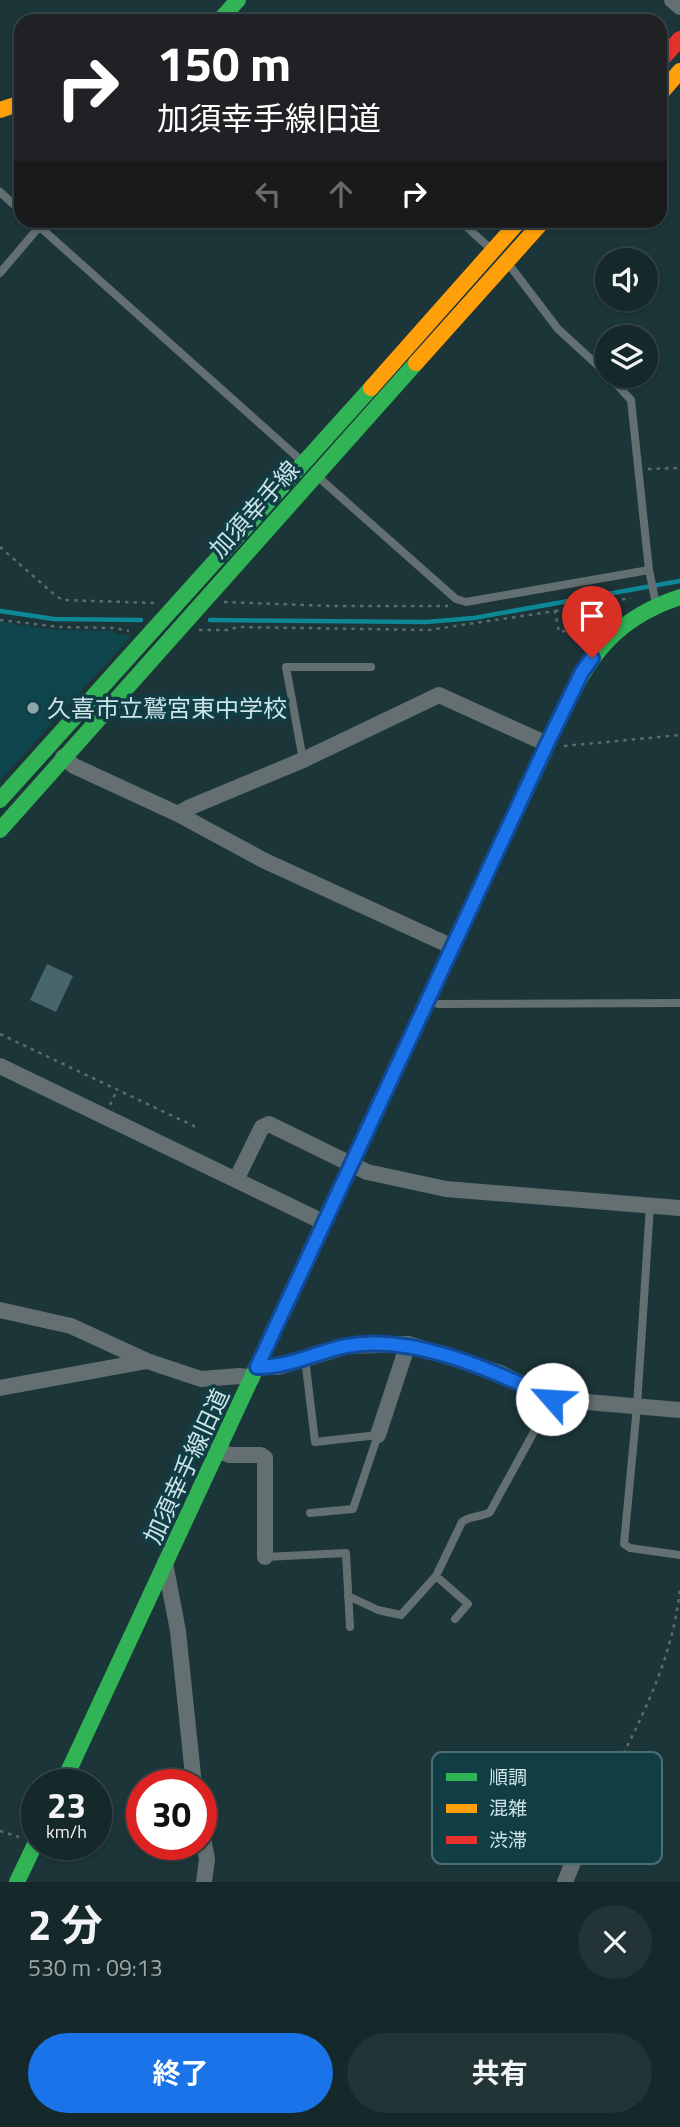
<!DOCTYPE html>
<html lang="ja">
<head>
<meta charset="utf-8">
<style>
  body { margin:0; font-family:"Titillium Web","Noto Sans JP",sans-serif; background:#223436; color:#f1f3f6; height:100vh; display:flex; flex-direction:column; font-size:26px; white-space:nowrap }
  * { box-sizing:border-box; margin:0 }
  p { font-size:23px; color:#9da6a8 }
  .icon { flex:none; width:38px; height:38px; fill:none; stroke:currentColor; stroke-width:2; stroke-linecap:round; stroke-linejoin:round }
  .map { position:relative; height:1882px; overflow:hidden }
  .sheet { display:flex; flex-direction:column; background:#15282a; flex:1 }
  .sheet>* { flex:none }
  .hud { position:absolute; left:14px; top:14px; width:653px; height:214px; border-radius:21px; box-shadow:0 2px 5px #0004,0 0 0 2px #344447; background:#202124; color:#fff; overflow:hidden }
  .fabs { position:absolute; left:595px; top:248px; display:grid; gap:14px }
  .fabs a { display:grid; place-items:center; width:63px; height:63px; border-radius:50%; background:#15282a; box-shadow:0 2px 5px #0004,0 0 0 2px #344447; font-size:35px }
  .speed { position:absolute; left:21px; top:1769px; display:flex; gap:14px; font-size:35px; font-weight:700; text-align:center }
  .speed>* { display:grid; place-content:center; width:91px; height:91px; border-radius:50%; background:#15282a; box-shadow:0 2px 5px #0004,0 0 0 2px #344447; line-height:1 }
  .speed small { font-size:18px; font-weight:400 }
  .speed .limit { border:10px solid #d22; background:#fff; color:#111 }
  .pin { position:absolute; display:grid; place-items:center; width:60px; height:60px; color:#fff; margin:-72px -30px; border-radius:50% 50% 50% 0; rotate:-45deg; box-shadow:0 0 7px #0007 }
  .pin .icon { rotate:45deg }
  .me { position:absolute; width:77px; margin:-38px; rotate:296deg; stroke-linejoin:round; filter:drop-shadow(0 0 5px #0008) }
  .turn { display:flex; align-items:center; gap:24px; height:147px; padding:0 28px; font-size:32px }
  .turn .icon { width:91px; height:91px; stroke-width:2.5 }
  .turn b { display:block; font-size:49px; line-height:60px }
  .lanes { display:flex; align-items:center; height:66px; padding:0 28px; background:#0003; justify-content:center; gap:35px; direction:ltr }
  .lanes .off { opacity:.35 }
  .round { display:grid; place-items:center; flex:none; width:74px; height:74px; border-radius:37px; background:#223436 }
  .headline { display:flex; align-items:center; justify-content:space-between; height:119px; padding:0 28px }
  h1 { font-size:42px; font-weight:700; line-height:52px }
  .action { display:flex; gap:14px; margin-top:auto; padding:14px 28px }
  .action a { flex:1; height:80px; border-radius:42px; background:#1a73e8; color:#fff; font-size:28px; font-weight:700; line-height:80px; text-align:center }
  .action a+a { background:#223436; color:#f1f3f6 }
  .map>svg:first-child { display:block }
  .built { fill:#0f464e }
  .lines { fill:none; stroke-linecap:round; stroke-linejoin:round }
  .stream { stroke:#0d8897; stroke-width:4.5 }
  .building { fill:#46666b }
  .path { stroke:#5d6b6d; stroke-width:2.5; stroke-dasharray:3.5 5; stroke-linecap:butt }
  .lane { stroke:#636f70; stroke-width:8 }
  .street { stroke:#636f70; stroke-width:16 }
  .fast { stroke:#30b455; stroke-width:16 }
  .slow { stroke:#ff9f0a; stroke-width:16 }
  .jam { stroke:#e5322d; stroke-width:16 }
  .route-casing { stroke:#114b97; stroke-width:18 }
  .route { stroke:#1a73e8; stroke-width:12 }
  .poi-dot { fill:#8ea6aa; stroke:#103e44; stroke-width:2.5 }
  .labels { text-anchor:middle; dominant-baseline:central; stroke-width:7; stroke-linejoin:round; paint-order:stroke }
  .street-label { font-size:24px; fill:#cce3e7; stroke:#103e44 }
  .poi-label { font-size:24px; fill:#cce3e7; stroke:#103e44; text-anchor:start }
  .key { fill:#103e44; stroke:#487075; stroke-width:2 }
  .key-label { font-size:19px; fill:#cce3e7 }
</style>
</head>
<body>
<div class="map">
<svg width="680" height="1882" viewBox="0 0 680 1882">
  <rect width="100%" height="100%" fill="#1c3538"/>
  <path class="built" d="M0,622L57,630L112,631L118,635H132L0,780Z"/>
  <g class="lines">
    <path class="stream" d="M0,611L54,619L141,620
      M210,620L426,622L474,618L680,581"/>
  </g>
  <path class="building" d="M47,964L73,976L56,1012L30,1000Z"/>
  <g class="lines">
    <path class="path" d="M648,469L680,468
      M0,547L56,596L63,600L155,603
      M224,602L332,606H448
      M555,611L631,598
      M0,620L60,627L114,628L129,631
      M199,630H230L237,627L429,630L555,611L559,632L599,624
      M564,746L680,735
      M0,1034L198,1128
      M110,1105L116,1092
      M608,1784C640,1721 673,1660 680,1588
      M0,1831L19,1837"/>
    <path class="lane" d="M0,192L21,211
      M32,220L304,463
      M459,220L492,250
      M507,262L558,329L607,374
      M0,273L45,220
      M609,376L631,400L649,570L656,604
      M317,476L456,599L466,602L649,570
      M303,760L286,667H371
      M428,1001L438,1004L680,1003
      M650,1206L637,1406L624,1544L630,1548L680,1555
      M305,1358L315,1442L378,1435L353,1509L310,1513
      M265,1557L346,1553L350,1627
      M436,1576L468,1604L455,1619
      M348,1596L378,1610L401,1615L436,1576L462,1522C470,1515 480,1518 490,1512L552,1399"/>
    <path class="street" d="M672,0L680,7
      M63,757L74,766L178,814L263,860L453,947
      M178,814L188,808L303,760L439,695L547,744
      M0,1066L323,1222
      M236,1180L262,1127L269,1124L367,1172L446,1189L680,1208
      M0,1310L71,1326L147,1361L201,1379L240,1376L252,1378
      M257,1367H278L348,1346L408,1344L500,1373L552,1399L680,1410
      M0,1388L147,1361
      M378,1435L408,1344
      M217,1450L230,1455H261L265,1458V1557
      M165,1563L178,1631L194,1785
      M201,1828L207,1859L204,1882
      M565,1882L600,1795"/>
    <path class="fast" d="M219,21L238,0
      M0,800L371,388
      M0,830L416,363
      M501,843C518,808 535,772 551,737C583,669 603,622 680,597
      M62,1785L317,1237
      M17,1882L37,1840"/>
    <path class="slow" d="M660,94L680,71
      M0,110L21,103
      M416,363L544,220
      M371,388L520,220"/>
    <path class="jam" d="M660,61L680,39
      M317,1237L501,843"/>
  </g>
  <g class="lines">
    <defs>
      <path id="route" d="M552,1399C495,1371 411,1333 346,1346C314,1353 290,1367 257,1367L547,744L582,672L592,658"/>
    </defs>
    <use href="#route" class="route-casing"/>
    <use href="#route" class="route"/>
  </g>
  <circle class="poi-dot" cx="33" cy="708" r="7"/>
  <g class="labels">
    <g class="street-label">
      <text transform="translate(254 509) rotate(-48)">加須幸手線</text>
      <text transform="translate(186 1466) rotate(-65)">加須幸手線旧道</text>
    </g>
    <g class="poi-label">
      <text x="47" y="708">久喜市立鷲宮東中学校</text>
    </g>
  </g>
  <rect x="432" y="1752" width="230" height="112" rx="10" class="key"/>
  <rect x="446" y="1773" width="31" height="8" fill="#30b455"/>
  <rect x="446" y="1804" width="31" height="9" fill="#ff9f0a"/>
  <rect x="446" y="1836" width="31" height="8" fill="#e5322d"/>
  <g class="key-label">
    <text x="489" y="1784">順調</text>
    <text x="489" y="1815">混雑</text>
    <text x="489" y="1847">渋滞</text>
  </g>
</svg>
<div class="fabs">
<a><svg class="icon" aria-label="sound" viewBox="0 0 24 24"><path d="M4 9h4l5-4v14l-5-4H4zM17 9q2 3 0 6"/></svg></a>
<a><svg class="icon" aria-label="layers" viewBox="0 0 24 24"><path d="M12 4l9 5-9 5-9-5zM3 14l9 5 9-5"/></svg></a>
</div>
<div class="speed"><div>23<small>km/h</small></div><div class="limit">30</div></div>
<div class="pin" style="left:592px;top:658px;background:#d93025"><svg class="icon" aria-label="arrive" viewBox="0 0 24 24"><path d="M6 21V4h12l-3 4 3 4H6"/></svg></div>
<svg class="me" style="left:552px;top:1399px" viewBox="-20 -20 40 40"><circle r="19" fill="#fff"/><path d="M0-13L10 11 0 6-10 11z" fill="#1a73e8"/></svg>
<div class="hud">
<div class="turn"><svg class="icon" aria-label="right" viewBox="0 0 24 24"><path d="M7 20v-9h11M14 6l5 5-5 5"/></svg><div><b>150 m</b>加須幸手線旧道</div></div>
<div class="lanes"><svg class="icon off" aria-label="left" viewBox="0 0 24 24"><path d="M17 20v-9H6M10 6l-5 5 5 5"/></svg><svg class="icon off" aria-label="ahead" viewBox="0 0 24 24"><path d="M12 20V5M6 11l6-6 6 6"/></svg><svg class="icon" aria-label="right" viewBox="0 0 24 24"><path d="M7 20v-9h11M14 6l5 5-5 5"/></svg></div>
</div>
</div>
<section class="sheet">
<div class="headline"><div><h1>2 分</h1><p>530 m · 09:13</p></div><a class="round"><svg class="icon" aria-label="close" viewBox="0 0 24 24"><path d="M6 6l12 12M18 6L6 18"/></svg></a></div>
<div class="action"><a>終了</a><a>共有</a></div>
</section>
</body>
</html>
